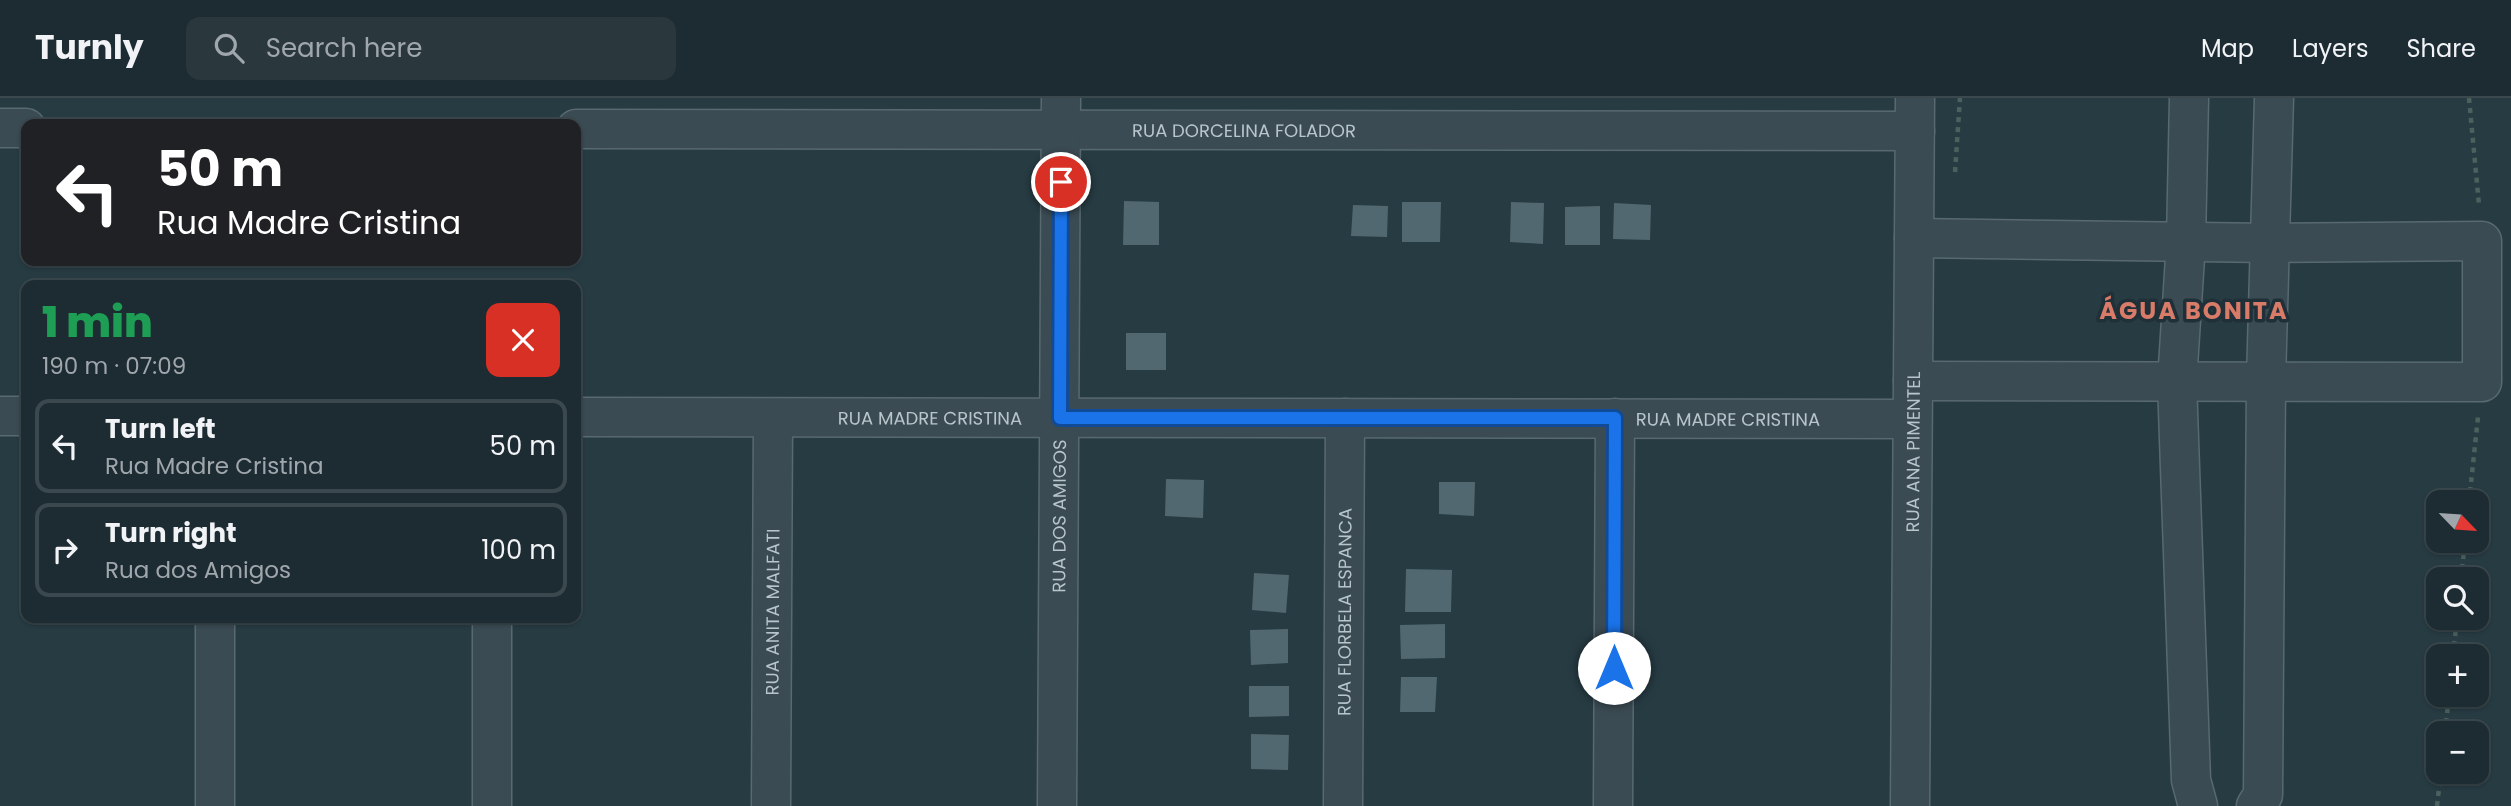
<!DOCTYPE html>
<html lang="en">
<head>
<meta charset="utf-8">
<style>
  body { margin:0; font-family:Poppins,sans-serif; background:#2a383e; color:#f1f3f6; height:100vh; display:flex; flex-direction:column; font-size:26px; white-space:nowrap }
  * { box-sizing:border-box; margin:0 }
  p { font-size:23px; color:#a0a7ac }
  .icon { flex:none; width:38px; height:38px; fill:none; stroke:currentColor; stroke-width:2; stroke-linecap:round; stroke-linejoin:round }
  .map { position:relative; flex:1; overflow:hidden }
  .drawer { position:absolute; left:21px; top:182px; width:560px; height:343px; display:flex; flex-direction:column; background:#1d2c32; border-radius:14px; box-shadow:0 2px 5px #0004,0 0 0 2px #3b484d }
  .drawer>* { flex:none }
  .top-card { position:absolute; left:21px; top:21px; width:560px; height:147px; border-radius:14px; box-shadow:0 2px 5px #0004,0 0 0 2px #3b484d; background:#202124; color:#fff; overflow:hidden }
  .needle { width:46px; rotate:115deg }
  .tools { position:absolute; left:2426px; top:392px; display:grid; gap:14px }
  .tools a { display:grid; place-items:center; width:63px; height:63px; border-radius:14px; background:#1d2c32; box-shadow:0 2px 5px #0004,0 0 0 2px #3b484d; font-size:35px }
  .pin { position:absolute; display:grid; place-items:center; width:60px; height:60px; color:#fff; margin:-30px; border:4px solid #fff; border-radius:50%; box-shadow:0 2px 7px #0007 }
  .me { position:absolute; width:77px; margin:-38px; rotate:0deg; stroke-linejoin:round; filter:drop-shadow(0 0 5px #0008) }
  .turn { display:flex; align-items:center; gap:24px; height:147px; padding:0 21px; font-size:32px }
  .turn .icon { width:91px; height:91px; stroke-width:2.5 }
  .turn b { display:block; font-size:49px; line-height:60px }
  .round { display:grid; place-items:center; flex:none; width:74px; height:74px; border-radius:14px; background:#2a383e }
  .overview { display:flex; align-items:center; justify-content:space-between; height:119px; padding:0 21px }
  h1 { font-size:42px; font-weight:800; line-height:52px; color:#1e9e55 }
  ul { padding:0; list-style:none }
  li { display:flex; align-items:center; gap:21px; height:94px; margin:0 14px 10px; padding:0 7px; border:4px solid #3b484d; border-radius:14px }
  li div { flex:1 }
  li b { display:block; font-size:26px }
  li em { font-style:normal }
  header { display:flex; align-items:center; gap:42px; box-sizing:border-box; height:98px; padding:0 35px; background:#1d2c32; border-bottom:2px solid #3b484d }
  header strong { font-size:33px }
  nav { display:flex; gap:38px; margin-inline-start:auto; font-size:24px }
  .search { width:490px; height:63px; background:#2a383e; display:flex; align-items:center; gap:18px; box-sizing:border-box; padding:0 24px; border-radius:14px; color:#a0a7ac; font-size:26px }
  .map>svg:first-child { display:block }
  .building { fill:#526870 }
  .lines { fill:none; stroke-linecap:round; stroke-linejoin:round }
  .minor-casing { stroke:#596970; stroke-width:41 }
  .path { stroke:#49625e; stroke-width:4.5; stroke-dasharray:5 5; stroke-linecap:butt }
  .minor { stroke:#3b4b53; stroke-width:38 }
  .route-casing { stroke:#114b97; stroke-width:18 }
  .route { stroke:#1a73e8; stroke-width:12 }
  .labels { text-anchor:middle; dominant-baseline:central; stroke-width:7; stroke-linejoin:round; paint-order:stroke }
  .street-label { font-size:18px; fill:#b8c6cc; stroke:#203038 }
  .district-label { font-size:24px; font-weight:bold; letter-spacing:2px; fill:#d87b68; stroke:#203038 }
</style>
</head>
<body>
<header>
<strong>Turnly</strong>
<div class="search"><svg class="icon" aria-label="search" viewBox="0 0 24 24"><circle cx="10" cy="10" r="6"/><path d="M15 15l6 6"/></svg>Search here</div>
<nav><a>Map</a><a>Layers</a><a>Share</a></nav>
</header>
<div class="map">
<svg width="2511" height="708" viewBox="0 0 2511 708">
  <rect width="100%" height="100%" fill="#273b43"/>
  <path class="building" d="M1124,103L1159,104V147H1123Z
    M1402,104H1441L1440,144H1402Z
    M1511,104L1544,105L1543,146L1510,144Z
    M1614,105L1651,107L1650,142L1613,141Z
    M1353,107L1388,108L1387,139L1351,138Z
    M1600,108V147H1565V109Z
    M1126,235H1166V272H1126Z
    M1166,381L1204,382L1203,420L1165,418Z
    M1439,384H1475L1474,418L1439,416Z
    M1406,471L1452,472L1451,514H1405Z
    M1254,475L1289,477L1286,515L1252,512Z
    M1445,526V560L1401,561L1400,527Z
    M1288,531V565L1251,567L1250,532Z
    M1401,579H1437L1435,614H1400Z
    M1249,588H1289V618L1249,619Z
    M1251,636L1289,637L1288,672L1251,671Z"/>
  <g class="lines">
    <defs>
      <g id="minor">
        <path d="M2189,0L2186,144L2177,284L2191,682L2198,708"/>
        <path d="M0,30H26"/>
        <path id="s1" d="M576,31L1915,33"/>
        <path d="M1913,283L2482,284V143L2271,145L1914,140"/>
        <path d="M0,318H26"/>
        <path id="s2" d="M576,319L1912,321"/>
        <path d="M215,708V520"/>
        <path d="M492,708V520"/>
        <path id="s3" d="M771,708L773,320"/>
        <path id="s4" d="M1057,708L1061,0"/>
        <path id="s5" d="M1343,708L1345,320"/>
        <path d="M1613,708L1615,320"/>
        <path id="s6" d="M1910,708L1915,0"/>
        <path d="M2256,708L2263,697L2266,282L2274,0"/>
      </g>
    </defs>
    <use href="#minor" class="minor-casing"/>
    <path class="path" d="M2469,0L2479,107
      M1955,74L1960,0
      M2469,404L2478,319
      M2461,481L2465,443
      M2453,558L2457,520
      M2445,635L2449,597
      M2437,708L2441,674"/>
    <use href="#minor" class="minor"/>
  </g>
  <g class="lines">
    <defs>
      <path id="route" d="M1061,84L1060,320H1615L1614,570"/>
    </defs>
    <use href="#route" class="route-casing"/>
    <use href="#route" class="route"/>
  </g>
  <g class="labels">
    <g class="street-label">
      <text stroke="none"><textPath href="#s1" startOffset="668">RUA DORCELINA FOLADOR</textPath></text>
      <text stroke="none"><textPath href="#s2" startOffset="354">RUA MADRE CRISTINA</textPath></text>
      <text stroke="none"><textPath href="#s2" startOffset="1152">RUA MADRE CRISTINA</textPath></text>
      <text stroke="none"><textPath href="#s6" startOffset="354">RUA ANA PIMENTEL</textPath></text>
      <text stroke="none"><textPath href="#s4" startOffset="290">RUA DOS AMIGOS</textPath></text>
      <text stroke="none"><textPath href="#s3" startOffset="194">RUA ANITA MALFATI</textPath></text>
      <text stroke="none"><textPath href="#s5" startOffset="194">RUA FLORBELA ESPANCA</textPath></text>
    </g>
    <g class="district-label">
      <text x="2194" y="212">ÁGUA BONITA</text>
    </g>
  </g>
</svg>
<div class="tools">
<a><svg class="needle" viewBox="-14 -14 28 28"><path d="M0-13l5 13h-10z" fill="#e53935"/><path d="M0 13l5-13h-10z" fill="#a0a7ac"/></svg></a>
<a><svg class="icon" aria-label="search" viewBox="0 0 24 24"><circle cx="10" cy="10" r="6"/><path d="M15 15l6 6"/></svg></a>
<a>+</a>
<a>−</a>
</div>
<div class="pin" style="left:1061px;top:84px;background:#d93025"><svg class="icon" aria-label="arrive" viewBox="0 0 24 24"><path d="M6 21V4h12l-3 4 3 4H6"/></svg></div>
<svg class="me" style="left:1614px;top:570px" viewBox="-20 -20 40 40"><circle r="19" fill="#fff"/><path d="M0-13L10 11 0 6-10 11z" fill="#1a73e8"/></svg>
<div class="top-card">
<div class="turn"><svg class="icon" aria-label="left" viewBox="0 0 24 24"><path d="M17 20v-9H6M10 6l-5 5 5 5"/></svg><div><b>50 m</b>Rua Madre Cristina</div></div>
</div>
<section class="drawer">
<div class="overview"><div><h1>1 min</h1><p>190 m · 07:09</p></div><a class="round" style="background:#d93025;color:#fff"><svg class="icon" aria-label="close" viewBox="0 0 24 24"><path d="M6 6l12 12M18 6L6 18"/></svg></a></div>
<ul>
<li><svg class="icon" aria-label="left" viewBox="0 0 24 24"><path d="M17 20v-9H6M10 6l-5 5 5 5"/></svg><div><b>Turn left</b><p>Rua Madre Cristina</p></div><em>50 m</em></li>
<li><svg class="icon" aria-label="right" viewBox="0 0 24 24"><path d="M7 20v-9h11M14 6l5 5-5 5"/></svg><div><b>Turn right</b><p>Rua dos Amigos</p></div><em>100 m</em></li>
</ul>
</section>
</div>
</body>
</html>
